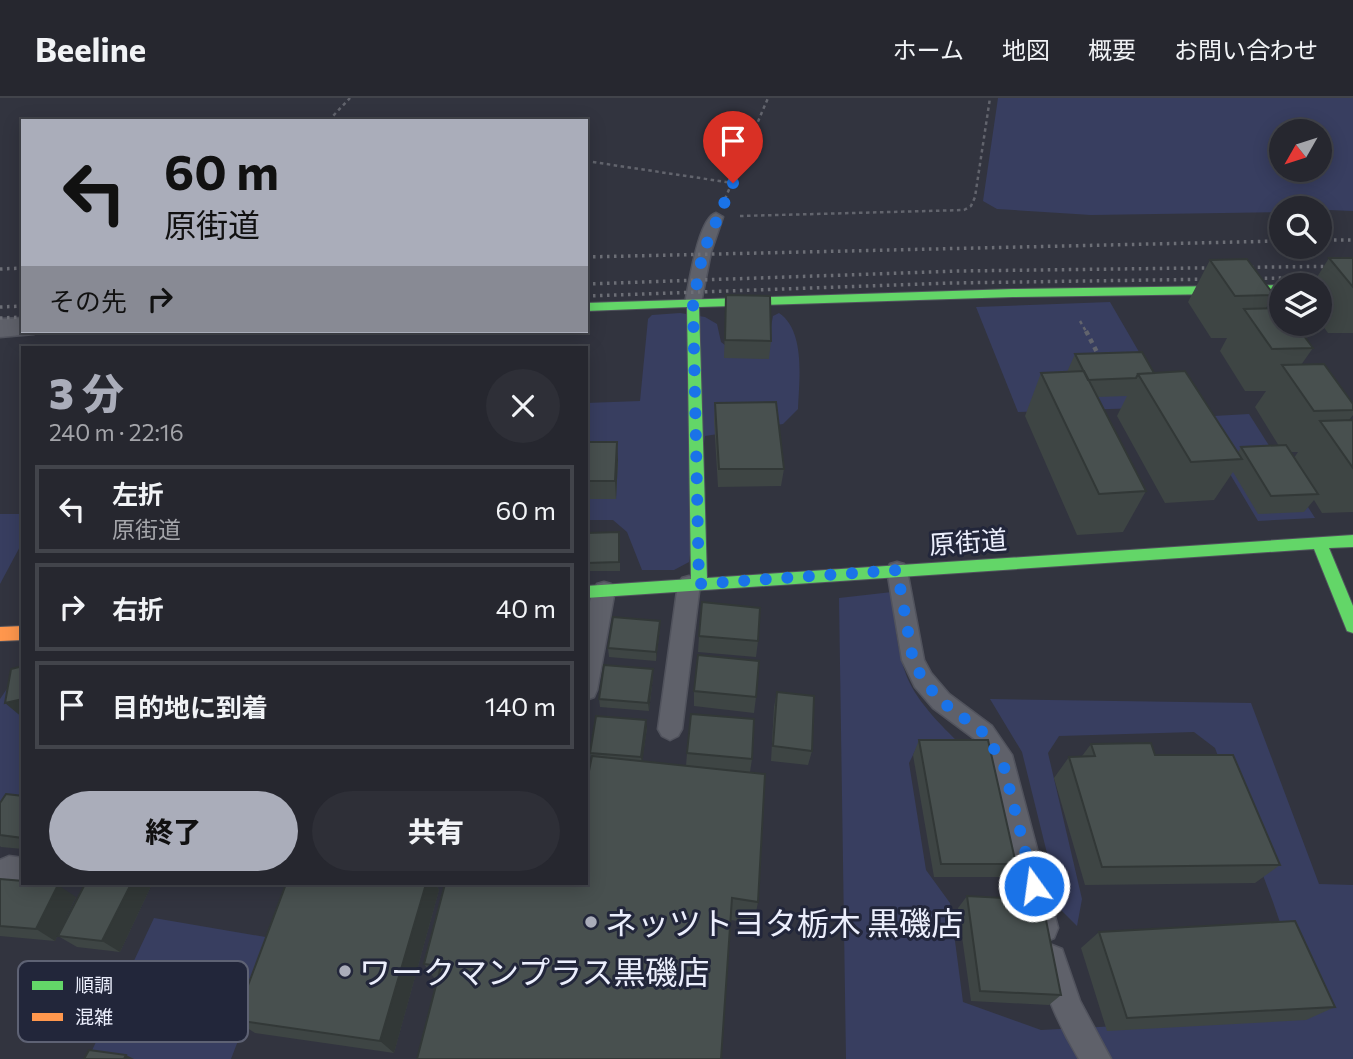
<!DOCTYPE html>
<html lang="ja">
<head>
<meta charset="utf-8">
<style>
  body { margin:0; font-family:Commissioner,"Noto Sans JP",sans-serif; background:#2e2f37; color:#f1f3f6; height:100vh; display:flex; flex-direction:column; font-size:26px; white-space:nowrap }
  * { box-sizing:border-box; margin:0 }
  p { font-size:23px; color:#a4a5aa }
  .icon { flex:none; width:38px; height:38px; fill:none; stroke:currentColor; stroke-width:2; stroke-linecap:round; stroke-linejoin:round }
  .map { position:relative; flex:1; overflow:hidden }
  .side { position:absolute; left:21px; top:248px; width:567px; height:539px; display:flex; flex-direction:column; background:#26272f; border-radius:0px; box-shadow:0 4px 18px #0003,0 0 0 2px #42444b }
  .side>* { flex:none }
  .hud { position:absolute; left:21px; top:21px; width:567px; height:214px; border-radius:0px; box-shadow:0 4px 18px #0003,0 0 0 2px #42444b; background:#aaadba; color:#111; overflow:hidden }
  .needle { width:46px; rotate:231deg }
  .fabs { position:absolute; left:1269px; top:21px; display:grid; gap:14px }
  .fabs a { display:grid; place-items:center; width:63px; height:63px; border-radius:50%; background:#26272f; box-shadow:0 4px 18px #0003,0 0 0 2px #42444b; font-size:35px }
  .pin { position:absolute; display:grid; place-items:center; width:60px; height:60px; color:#fff; margin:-72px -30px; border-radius:50% 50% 50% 0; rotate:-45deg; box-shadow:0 0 7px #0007 }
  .pin .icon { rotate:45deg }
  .me { position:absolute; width:77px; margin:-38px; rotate:346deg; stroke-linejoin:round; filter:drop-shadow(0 0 5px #0008) }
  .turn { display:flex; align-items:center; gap:24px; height:147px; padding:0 28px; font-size:32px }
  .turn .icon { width:91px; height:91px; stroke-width:2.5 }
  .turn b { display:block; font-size:49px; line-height:60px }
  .then { display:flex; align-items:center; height:66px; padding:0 28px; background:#0003; gap:14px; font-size:26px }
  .round { display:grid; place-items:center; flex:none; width:74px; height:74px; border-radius:37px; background:#2e2f37 }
  .overview { display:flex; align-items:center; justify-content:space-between; height:119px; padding:0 28px }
  h1 { font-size:42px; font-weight:800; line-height:52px; color:#aaadba }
  .primary-button { display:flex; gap:14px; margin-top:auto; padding:14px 28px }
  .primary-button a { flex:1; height:80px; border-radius:42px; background:#aaadba; color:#111; font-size:28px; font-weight:800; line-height:80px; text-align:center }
  .primary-button a+a { background:#2e2f37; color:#f1f3f6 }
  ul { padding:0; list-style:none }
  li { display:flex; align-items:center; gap:21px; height:88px; margin:0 14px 10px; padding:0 14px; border:4px solid #42444b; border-radius:0px }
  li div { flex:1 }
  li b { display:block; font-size:26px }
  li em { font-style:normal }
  header { display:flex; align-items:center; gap:42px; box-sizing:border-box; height:98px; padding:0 35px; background:#26272f; border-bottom:2px solid #42444b }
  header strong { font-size:33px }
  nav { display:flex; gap:38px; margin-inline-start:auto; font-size:24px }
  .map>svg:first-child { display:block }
  .green { fill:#383e60; fill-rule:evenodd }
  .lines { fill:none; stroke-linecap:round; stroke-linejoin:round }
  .lane-casing { stroke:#51535d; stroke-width:3 }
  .street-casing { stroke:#51535d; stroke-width:3 }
  .fast-casing { stroke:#51535d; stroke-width:2 }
  .slow-casing { stroke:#51535d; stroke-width:2 }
  .path-far1 { stroke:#62646d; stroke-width:2.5; stroke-dasharray:3.5 3.5; stroke-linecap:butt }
  .path { stroke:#62646d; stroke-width:4.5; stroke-dasharray:4.5 4.5; stroke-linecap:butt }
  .lane { fill:#5f616a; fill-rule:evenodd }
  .street { fill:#5f616a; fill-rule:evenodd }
  .fast { fill:#63d668; fill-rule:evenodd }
  .slow { fill:#ff974d; fill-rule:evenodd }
  .rail { stroke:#6c6e76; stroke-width:3.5; stroke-dasharray:2.5 4.5; stroke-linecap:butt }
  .wall { fill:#3e4544; fill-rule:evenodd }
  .shaded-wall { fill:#323837 }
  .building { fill:#48504f; stroke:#323837; stroke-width:2 }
  .route { stroke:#1a73e8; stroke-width:12; stroke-dasharray:0 21.6 }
  .poi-dot { fill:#aaadba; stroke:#22263a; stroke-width:2.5 }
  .labels { text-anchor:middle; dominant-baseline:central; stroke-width:6; stroke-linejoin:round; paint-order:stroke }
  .street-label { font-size:26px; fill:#ebeefc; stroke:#22263a }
  .near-poi-label { font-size:32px; fill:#ebeefc; stroke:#22263a; text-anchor:start }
  .key { fill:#22263a; stroke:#5e6274; stroke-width:2 }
  .key-label { font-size:19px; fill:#ebeefc }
</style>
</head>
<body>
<header>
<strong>Beeline</strong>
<nav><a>ホーム</a><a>地図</a><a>概要</a><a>お問い合わせ</a></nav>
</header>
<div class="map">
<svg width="1353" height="961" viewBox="0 0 1353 961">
  <rect width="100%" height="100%" fill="#32343f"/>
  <path class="green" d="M998,0H1353V113L1281,110V114L1091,117L997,111L983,103ZM1281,33H1320V72H1281Z
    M1110,204L1171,309L1018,314L976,209Z
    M680,215L705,219L717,226L721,244L734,254L766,255L773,218L779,215C806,233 799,283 798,311L783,326L705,338L689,464L674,472H642L627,434L613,422H586V305L640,303L648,221L652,217Z
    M1249,316L1315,420L1258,423L1196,319Z
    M0,416H23V443L0,486Z
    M892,494C895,522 896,552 907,579C918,606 945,631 965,651H916L909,665L926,772L950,805L963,904L1041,932L1312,918L1273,804L1215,650L1194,634L1059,638L1048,655L1082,801L1077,828L1061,812L1022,654L990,601L1251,605L1319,786L1353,787V961H846L839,500Z
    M23,567V709L0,708V601Z
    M154,820L277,841L231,961H88Z"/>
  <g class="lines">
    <defs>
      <path id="lane" d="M716,115L723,119L711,154L701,205L693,210L687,208L685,205C689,187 698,120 716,115Z
        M897,464L904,466L907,472L924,562L931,575L949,596L992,628L1012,657L1058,830L1054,840L1044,844L1034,840L1030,830L992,668L976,642L933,610L915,589L902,562L887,472L890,466Z
        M689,478L696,480L700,486L682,631L678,638L670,642L662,638L658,631L678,486L682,480Z
        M604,484L611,486L615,492L597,592L594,599L586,602C586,566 579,519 597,486Z
        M9,758L23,760V786L11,784L0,789V762Z
        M1052,847L1062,851L1080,903L1111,961H1079C1065,938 1032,876 1042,851Z"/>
      <path id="street" d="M23,220V233H36L34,236L0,239V221Z"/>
      <path id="fast" d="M1281,187V195L1013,199L699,209L707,480L1353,437V449L1329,450L1353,508V535L1347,533L1345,528L1314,451L586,500V488L691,481L687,209L586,213V205L1013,191Z"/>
      <path id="slow" d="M23,528V542L0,543V529Z"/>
    </defs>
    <use href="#lane" class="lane-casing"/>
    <use href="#street" class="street-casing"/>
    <use href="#fast" class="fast-casing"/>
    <use href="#slow" class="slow-casing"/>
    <path class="path-far1" d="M335,23L332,19L350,0
      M586,63L733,85
      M725,101L768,0
      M740,118L964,112L971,108L975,99L990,0
      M1080,223L1087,235"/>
    <path class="path" d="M1086,233L1099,258"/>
    <use href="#lane" class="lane"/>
    <use href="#street" class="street"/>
    <use href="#fast" class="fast"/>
    <use href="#slow" class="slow"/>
    <path class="rail" d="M1320,142H1353
      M586,159L1281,143
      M0,171L23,170
      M586,186L959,173L1353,168
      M586,198L952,185L1353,179
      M0,209L23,208
      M0,220L23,219"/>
  </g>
  <path class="wall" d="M1329,160H1353V235H1328L1320,224V187H1312Z
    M1210,162L1274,197L1266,210L1313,250L1301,267L1353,306V317L1349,322H1353V414L1322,415L1314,402L1304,414L1258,416L1233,374L1214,402L1165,405L1117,318L1127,298L1097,299L1146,393L1123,434L1077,437L1025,318L1041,275L1067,274L1075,256L1154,275L1238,354L1241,349L1279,348L1255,309L1266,293H1245L1220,253L1227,240H1211L1188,204ZM1291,354H1298L1294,360Z
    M726,197L771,243L769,261L724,260Z
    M715,305L784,371L781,388L718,389L714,323Z
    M586,344L618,362L616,401H586Z
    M586,435L620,443V473H587Z
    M660,523V531L656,563L609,559L608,550Z
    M699,538L758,543L756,559L698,554Z
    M653,571V579L649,613L600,609L599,601Z
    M694,593L756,599L754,615L694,608Z
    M777,594L812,653L808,667L771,663L774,609Z
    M647,630L642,663L686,668L687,655L752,661L750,674L758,804L754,825L730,822L437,884L424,866L586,786L591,661L590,655Z
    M919,642L1016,766L1006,779H934L913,657Z
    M1091,646L1155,657L1280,767L1255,785L1085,787L1054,680L1069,659L1082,658Z
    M23,698V751L1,749L0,748V705Z
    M0,781L76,799L55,843L0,838Z
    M85,786H152L120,854L77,849L58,838Z
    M286,786H436L439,792L394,955L255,935L235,922Z
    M967,798L1061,897L1049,907L971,903L958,810Z
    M1099,834L1335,909L1306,922L1107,933L1081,850Z"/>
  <path class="shaded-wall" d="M617,344L618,362L616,401L615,383Z
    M660,523V531L656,563V554Z
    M653,571V579L649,613L648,605Z
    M23,601V620L5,605Z
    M646,622L647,630L642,667L641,659Z
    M131,786H152L120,854L102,843Z
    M426,786H436L439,792L394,955L380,943Z
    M58,787L76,799L55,843L36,831Z
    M126,957L134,961H124Z"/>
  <path class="building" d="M1329,160H1353V189Z
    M1247,161L1274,197L1235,198L1210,162Z
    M726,197L770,198L771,243L725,242Z
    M1281,210V226H1295L1313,250L1272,251L1244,211Z
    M1142,254L1154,275L1138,276L1136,280L1088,282L1075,256Z
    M1324,266L1353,306V312L1314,313L1282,267Z
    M1084,273L1146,393L1099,396L1041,275Z
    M1185,273L1242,361L1191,364L1138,276Z
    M776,304L784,371H719L715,305Z
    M1353,322V370L1320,323Z
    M586,344H617L615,383H586Z
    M1286,347L1318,396L1271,398L1241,349Z
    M619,434V464L586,465V435Z
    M702,504L760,510L758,543L699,538Z
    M613,519L660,523L656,554L608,550Z
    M698,557L759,563L756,599L694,593Z
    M604,567L653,571L648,605L599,601Z
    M23,568V601L5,605L11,571Z
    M777,594L814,598L812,653L773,648Z
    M691,616L754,621L752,661L687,655Z
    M596,618L646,622L641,659L590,655Z
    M919,642H988L1016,766H941Z
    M1151,645L1155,657H1233L1280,767L1102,769L1069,659L1095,658L1091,646Z
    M592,658L765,676L758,804L732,800L721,961H417L441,868L424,866L445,786H586V688Z
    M6,696L23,698V740L0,737V705Z
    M0,781L23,783V786L58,787L36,831L0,828Z
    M85,786H131L102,843L58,838Z
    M286,786H426L380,943L235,922Z
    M967,798L1042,802L1061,897L980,893Z
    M1295,823L1335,909L1127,920L1099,834Z
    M89,952L126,957L124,961H84Z"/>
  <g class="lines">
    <path class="route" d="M733,85L703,154L693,205L699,486L897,472L913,562L923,582L941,603L984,635L1003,665L1034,788"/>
  </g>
  <g class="poi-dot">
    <circle cx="591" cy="824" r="7"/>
    <circle cx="345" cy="873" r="7"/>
  </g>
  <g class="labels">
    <g class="street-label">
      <text transform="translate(968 443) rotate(-4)">原街道</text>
    </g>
    <g class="near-poi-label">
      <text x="605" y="824">ネッツトヨタ栃木 黒磯店</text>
      <text x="359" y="873">ワークマンプラス黒磯店</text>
    </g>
  </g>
  <rect x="18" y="863" width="230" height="81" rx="10" class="key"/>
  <rect x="32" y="883" width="31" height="9" fill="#63d668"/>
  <rect x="32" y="915" width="31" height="8" fill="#ff974d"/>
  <g class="key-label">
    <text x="75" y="894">順調</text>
    <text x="75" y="926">混雑</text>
  </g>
</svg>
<div class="fabs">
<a><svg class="needle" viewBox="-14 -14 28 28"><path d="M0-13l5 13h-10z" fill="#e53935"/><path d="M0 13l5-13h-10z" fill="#a4a5aa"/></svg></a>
<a><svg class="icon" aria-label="search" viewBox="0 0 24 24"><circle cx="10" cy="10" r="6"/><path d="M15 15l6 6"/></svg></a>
<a><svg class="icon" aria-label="layers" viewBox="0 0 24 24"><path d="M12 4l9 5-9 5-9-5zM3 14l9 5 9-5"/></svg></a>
</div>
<div class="pin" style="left:733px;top:85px;background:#d93025"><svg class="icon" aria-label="arrive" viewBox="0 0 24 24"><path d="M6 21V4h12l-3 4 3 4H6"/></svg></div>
<svg class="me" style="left:1034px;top:788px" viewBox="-20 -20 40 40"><circle r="17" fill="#1a73e8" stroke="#fff" stroke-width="3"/><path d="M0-11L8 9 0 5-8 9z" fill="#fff"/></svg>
<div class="hud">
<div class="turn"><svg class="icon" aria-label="left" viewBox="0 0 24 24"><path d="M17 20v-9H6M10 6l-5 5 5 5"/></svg><div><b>60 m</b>原街道</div></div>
<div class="then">その先<svg class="icon" aria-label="right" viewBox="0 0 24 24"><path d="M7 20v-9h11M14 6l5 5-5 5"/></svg></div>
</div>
<section class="side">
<div class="overview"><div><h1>3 分</h1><p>240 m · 22:16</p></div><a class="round"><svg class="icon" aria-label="close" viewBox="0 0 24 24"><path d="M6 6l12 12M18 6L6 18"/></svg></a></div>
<ul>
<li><svg class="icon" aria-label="left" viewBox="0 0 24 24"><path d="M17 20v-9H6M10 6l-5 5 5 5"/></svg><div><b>左折</b><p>原街道</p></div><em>60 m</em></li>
<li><svg class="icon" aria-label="right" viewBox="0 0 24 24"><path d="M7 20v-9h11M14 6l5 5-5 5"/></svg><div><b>右折</b></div><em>40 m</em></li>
<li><svg class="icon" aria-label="arrive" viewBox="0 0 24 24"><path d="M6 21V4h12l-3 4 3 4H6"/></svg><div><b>目的地に到着</b></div><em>140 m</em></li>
</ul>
<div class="primary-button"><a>終了</a><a>共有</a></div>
</section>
</div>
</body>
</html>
